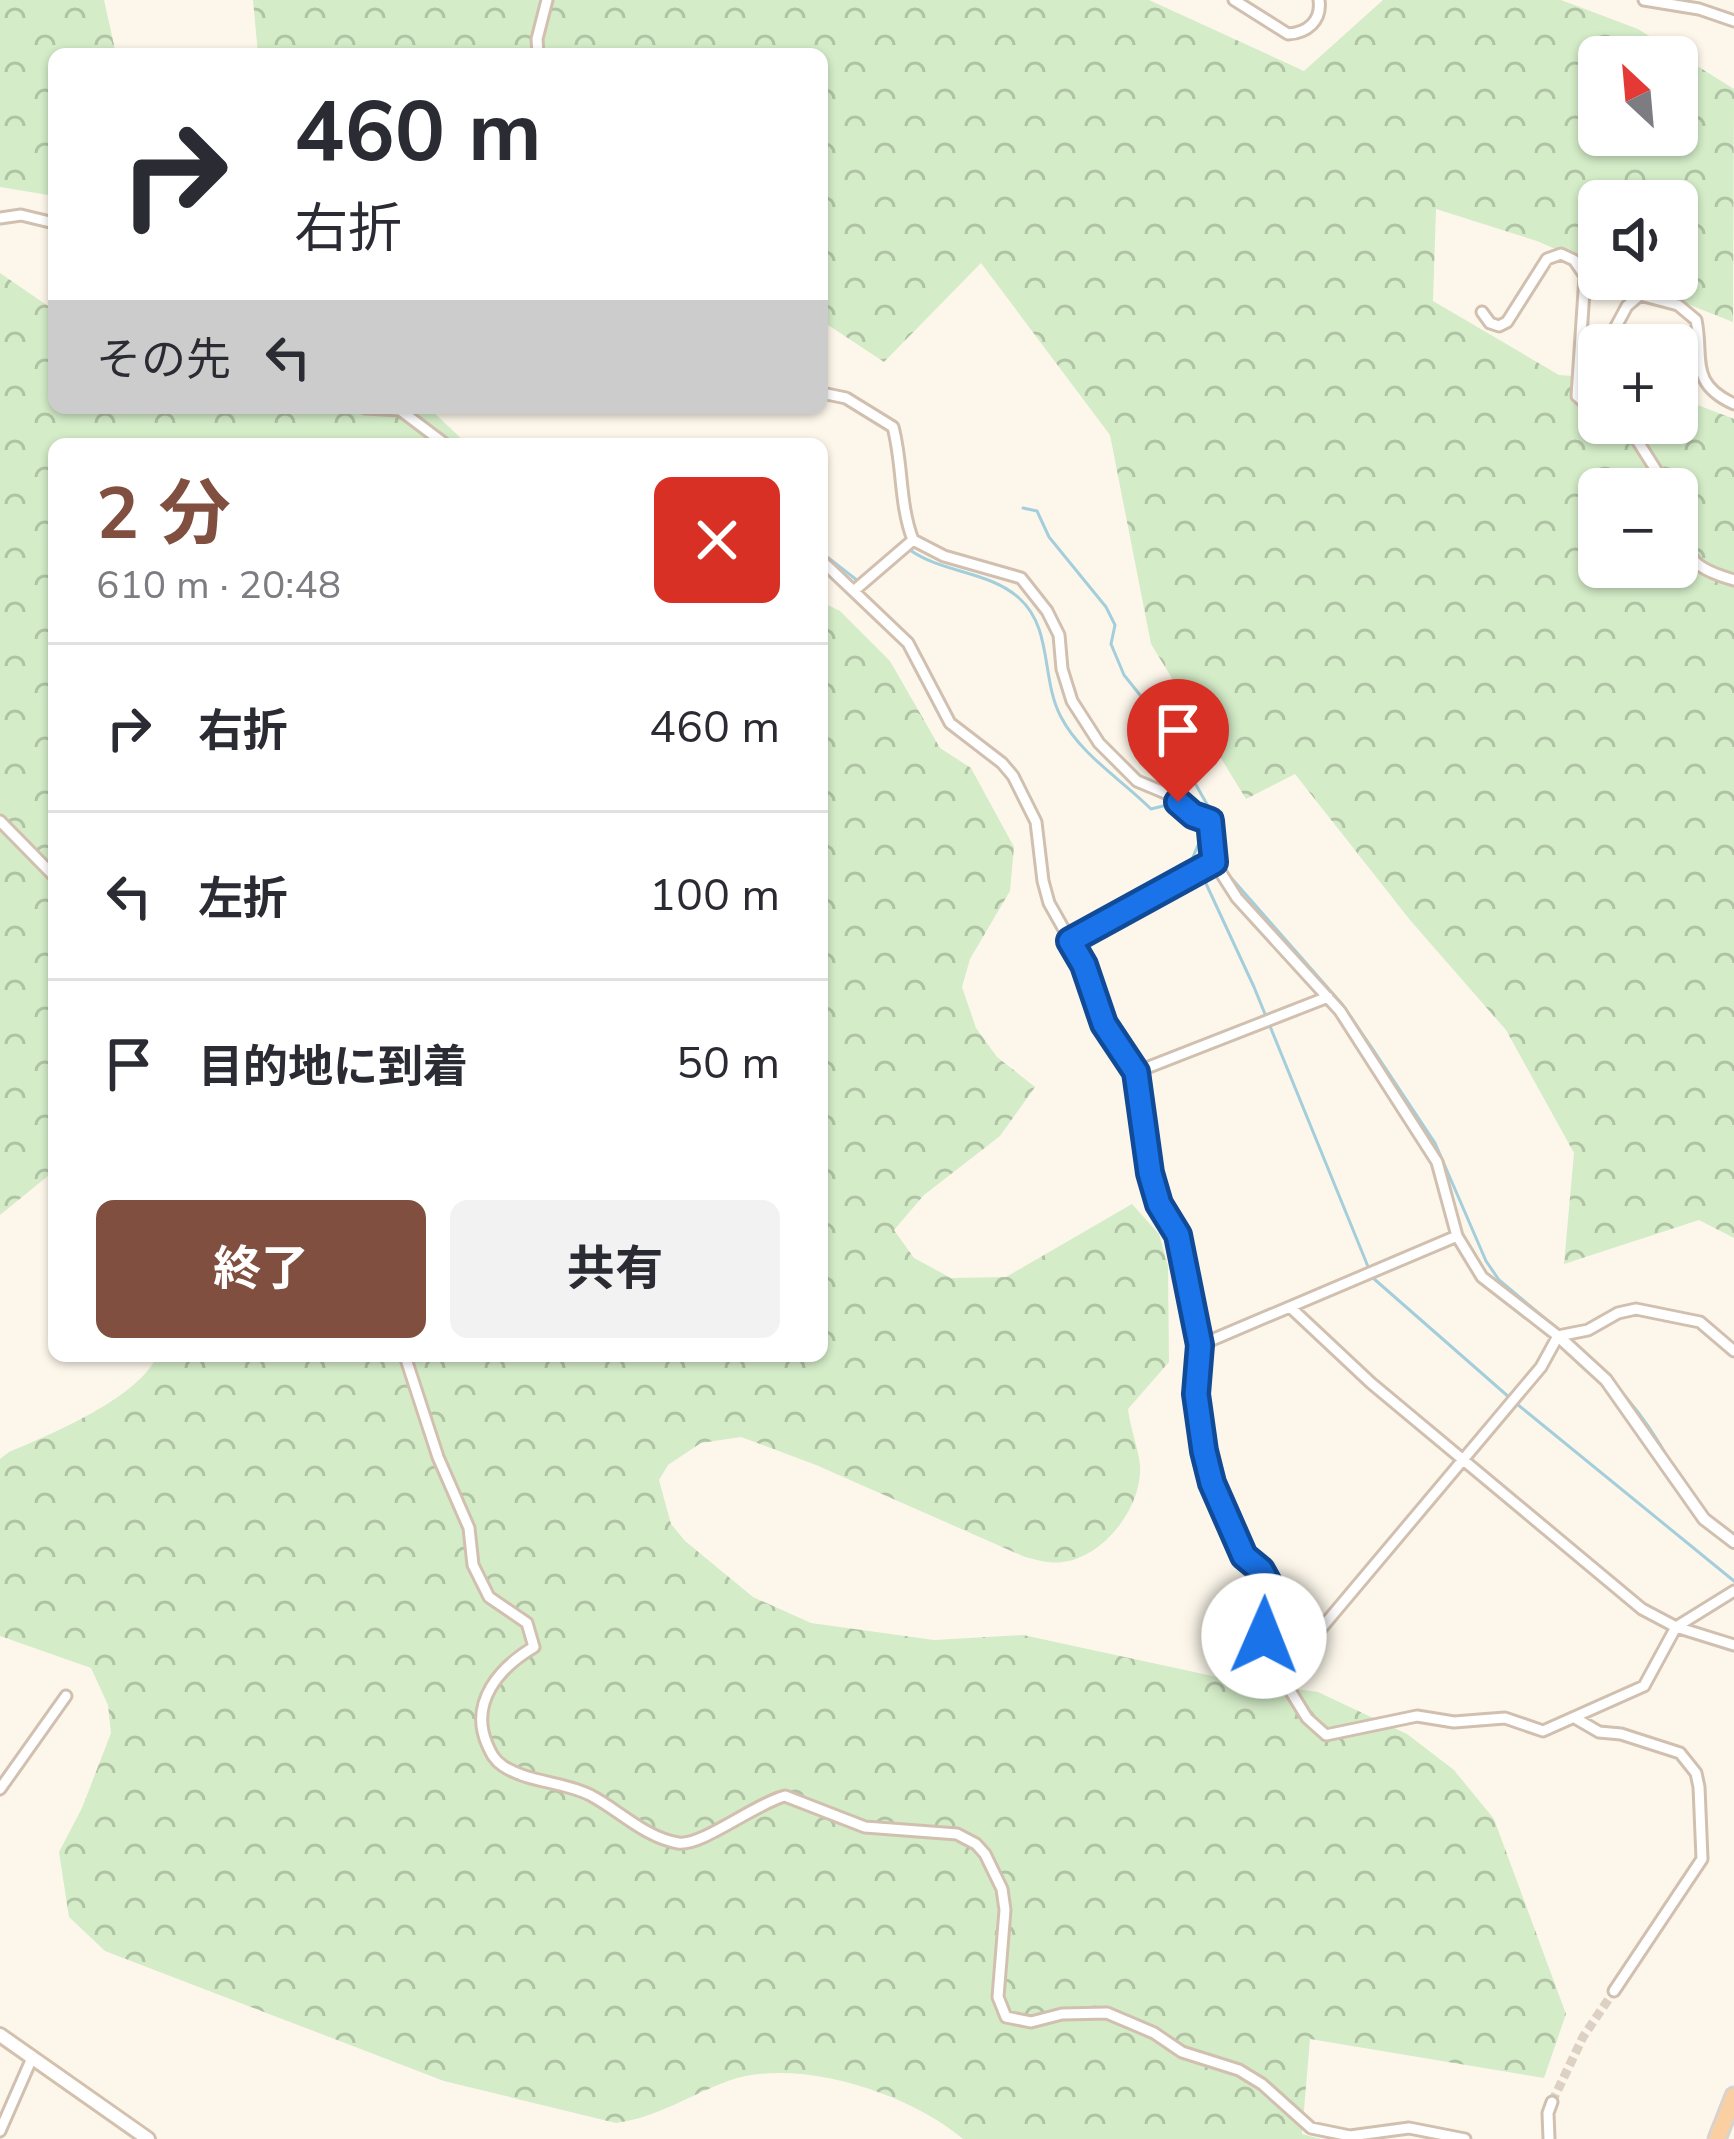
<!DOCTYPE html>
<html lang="ja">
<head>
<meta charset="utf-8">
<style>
  body { margin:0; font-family:"Nunito Sans","Noto Sans JP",sans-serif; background:#f2f2f3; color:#2b2b33; height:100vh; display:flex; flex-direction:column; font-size:45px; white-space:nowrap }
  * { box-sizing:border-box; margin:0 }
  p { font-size:39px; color:#7c7c81 }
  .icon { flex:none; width:66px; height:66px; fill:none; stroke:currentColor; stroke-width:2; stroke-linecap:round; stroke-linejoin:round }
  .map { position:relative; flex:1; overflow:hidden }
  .details { position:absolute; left:48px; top:438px; width:780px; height:924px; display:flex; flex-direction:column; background:#fff; border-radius:18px; box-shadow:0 3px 9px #0004 }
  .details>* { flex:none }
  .hud { position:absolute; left:48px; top:48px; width:780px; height:366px; border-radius:18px; box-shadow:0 3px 9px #0004; background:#fff; color:#2b2b33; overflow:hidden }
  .needle { width:78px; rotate:334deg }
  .buttons { position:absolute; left:1578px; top:36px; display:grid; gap:24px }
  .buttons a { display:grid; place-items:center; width:120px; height:120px; border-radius:18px; background:#fff; box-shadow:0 3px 9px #0004; font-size:60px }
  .pin { position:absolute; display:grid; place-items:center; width:102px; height:102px; color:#fff; margin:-123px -51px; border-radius:50% 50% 50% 0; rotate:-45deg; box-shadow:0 0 12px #0007 }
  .pin .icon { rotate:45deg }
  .me { position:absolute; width:132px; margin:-66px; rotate:1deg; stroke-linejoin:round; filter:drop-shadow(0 0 9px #0008) }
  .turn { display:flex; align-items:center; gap:42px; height:252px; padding:0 48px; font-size:54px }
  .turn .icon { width:156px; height:156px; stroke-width:2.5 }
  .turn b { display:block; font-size:84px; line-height:102px }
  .then { display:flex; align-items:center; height:114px; padding:0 48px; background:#0003; gap:24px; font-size:45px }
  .round { display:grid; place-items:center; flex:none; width:126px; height:126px; border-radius:18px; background:#f2f2f3 }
  .head { display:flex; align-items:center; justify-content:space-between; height:204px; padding:0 48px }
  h1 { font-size:72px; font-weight:700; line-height:90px; color:#804f3f }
  .cta { display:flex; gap:24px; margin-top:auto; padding:24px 48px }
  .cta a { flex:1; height:138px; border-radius:18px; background:#804f3f; color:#fff; font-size:48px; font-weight:700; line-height:138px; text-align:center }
  .cta a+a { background:#f2f2f3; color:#2b2b33 }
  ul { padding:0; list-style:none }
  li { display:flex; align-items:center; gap:36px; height:168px; padding:0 48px; border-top:3px solid #e1e1e2 }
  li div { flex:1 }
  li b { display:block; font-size:45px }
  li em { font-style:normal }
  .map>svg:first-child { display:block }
  .forest { fill:url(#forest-crowns); fill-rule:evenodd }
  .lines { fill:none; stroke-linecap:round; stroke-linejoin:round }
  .stream { stroke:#a4cedb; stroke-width:3 }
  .minor-tunnel { stroke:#dcd1c3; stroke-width:9; stroke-dasharray:9 4.5; stroke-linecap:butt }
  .minor-casing { stroke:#d1c0af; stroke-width:15 }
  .tertiary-casing { stroke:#d1c0af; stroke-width:16 }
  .secondary-casing { stroke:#d4c1ad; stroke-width:18 }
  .trunk-casing { stroke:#dad2cd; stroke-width:21 }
  .minor { stroke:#fff; stroke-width:9 }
  .tertiary { stroke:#fff; stroke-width:10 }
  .secondary { stroke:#fff; stroke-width:12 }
  .trunk { stroke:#fad0a2; stroke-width:15 }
  .route-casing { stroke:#114b97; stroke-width:30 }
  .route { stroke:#1a73e8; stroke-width:21 }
</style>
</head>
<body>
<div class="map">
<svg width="1734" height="2139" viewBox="0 0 1734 2139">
  <defs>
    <pattern id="forest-crowns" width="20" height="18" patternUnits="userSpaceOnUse" patternTransform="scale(3)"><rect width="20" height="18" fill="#d4ecc8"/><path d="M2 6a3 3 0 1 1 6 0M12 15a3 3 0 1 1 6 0" fill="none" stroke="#b1c3a5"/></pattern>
  </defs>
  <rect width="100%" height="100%" fill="#fdf7eb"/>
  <path class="forest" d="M0,0H104L116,54H54V196L0,187Z
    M253,0H1149L1304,71L1383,0H1561L1638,29L1734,89L1733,322L1624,279H1677V201H1599V268L1537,241L1436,209L1433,301L1559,375L1599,378V423H1677V397L1734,419V1238L1699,1220L1564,1264L1574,1153L1506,1030L1410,920L1295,774L1246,799L1151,644L1110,435L981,263L884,362L822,321V54H258ZM1599,57H1677V135H1599ZM1599,489H1677V567H1599Z
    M0,273L54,310V408H429L467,444H54V1171L0,1215Z
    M822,602L840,611L890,661L940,748L971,768L1014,847L1010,891L970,959L962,987L976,1028L997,1057L1035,1087L1000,1136L924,1195L894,1230L914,1258L951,1278L1006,1277L1132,1204L1159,1234L1168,1266L1169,1362L1128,1409C1130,1428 1138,1446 1140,1465C1143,1506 1104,1557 1063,1562C1050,1564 1037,1560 1025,1557L816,1465L741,1437L701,1443L668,1465L659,1480L671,1524L685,1541L753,1597L811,1623L934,1640L1023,1635L1231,1680L1318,1692L1407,1734L1454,1770L1494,1819L1566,2014L1544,2078L1310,2039L1302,2134L1321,2139H963C910,2093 796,2056 728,2081C690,2095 656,2118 616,2123L444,2081L105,1951L69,1917L59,1852L82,1808L111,1733L108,1705L91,1668L0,1636V1459L9,1452C52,1434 138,1398 157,1356H822Z"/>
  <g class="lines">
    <path class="stream" d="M1023,508L1037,511L1049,537L1106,607L1115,625L1111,644L1124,675L1156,715L1220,827L1226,872L1342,1004L1374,1051L1435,1143L1486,1261L1499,1280L1559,1330
      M910,550C942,573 989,571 1019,598C1053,628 1041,680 1061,717C1080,754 1122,780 1151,809L1171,804L1190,819L1201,838L1193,857L1198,866
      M822,553L858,581
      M873,568L902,544
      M1202,875L1254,987L1369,1269
      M1373,1278L1510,1398
      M1567,1336C1608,1375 1644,1412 1670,1462
      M1517,1404L1734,1581"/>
    <path class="minor-tunnel" d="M1552,2102L1583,2037L1614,1991"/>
    <defs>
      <path id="minor" d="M1234,0L1288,34C1307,33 1322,21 1319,0
        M1644,0L1699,9L1734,21
        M538,54L537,39L547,0
        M0,218L21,215L54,223
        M1482,312L1490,323L1499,326L1507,322L1547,259L1561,254L1574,260L1585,276L1577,396L1599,357
        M1606,345L1627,306L1640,295L1678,305L1696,320C1704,358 1688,383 1734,404
        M822,393L846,398L893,427C903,464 899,504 913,540L944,556L1021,578L1047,611L1059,635L1062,669L1072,701L1099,743L1137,781L1168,794L1193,815L1210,821L1214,862L1237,898L1340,1011L1437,1162L1457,1236L1482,1277L1558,1336
        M1577,396L1599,416
        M365,408L400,410L445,444
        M1609,423L1637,440L1668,489
        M1677,504C1694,551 1675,563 1734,580
        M822,561L908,643L950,723L1002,763L1013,776L1036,822L1043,881L1049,903L1084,965L1104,1025L1136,1072L1150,1173L1159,1204L1178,1235L1200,1345L1196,1394L1212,1483L1243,1556L1261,1570L1271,1587L1261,1643L1307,1718L1326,1735L1417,1716L1454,1722L1505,1718L1543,1731L1644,1686L1676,1627L1734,1591
        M856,589L913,540
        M0,821L54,876
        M1070,941L1214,862
        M1136,1072L1328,997
        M1290,1307L1371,1383L1642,1609L1676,1627L1734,1645
        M1200,1345L1457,1236
        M405,1356L438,1457L469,1528L473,1565L489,1597L527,1623L534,1647C500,1667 469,1702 487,1744C491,1753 494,1760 503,1766C529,1783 562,1781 590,1795C619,1810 644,1837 678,1843C701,1847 756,1803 785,1796L865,1827L957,1834L976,1844L985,1854L1002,1889L1005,1910L998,1997L1006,2017L1031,2022L1062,2014L1107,2013L1154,2033L1182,2052L1239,2070L1262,2084L1311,2128L1350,2136L1409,2128L1465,2139
        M1282,1675L1541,1367L1558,1336L1588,1330L1618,1313L1636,1309L1700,1322L1734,1351
        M1575,1718L1599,1732L1621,1734L1680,1753L1696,1773L1699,1787L1702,1859L1614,1991
        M0,1789L66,1696
        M0,2131L32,2058
        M1549,2139L1548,2113L1552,2102"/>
      <path id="tertiary" d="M1558,1336L1606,1380L1704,1519L1734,1542"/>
      <path id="secondary" d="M0,2035L148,2139"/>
      <path id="trunk" d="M1717,2139L1734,2096"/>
    </defs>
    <use href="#minor" class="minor-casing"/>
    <use href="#tertiary" class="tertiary-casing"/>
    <use href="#secondary" class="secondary-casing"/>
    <use href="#trunk" class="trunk-casing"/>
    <use href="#minor" class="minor"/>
    <use href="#tertiary" class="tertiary"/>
    <use href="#secondary" class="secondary"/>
    <use href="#trunk" class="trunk"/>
  </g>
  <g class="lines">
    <defs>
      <path id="route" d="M1178,802L1193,815L1210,821L1214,862L1070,941L1084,965L1104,1024L1136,1072L1150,1173L1159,1204L1178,1235L1200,1345L1196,1394L1204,1451L1212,1483L1244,1556L1261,1570L1271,1588L1264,1636"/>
    </defs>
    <use href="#route" class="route-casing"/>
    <use href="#route" class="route"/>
  </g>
</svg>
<div class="buttons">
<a><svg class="needle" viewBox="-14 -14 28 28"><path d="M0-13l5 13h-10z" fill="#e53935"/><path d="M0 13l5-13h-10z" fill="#7c7c81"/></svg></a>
<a><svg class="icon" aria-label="sound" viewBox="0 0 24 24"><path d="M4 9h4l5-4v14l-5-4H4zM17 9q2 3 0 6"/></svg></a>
<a>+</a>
<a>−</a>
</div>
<div class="pin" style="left:1178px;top:802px;background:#d93025"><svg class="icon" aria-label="arrive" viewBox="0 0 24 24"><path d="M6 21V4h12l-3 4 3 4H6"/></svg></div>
<svg class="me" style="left:1264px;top:1636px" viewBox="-20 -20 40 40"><circle r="19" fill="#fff"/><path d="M0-13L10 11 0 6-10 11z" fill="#1a73e8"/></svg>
<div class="hud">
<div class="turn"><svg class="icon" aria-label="right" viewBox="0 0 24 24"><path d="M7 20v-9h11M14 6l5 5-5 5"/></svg><div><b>460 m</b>右折</div></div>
<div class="then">その先<svg class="icon" aria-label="left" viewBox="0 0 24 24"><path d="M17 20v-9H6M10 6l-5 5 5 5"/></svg></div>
</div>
<section class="details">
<div class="head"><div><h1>2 分</h1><p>610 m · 20:48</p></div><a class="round" style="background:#d93025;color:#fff"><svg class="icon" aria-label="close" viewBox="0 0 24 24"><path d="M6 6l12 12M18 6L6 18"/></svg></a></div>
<ul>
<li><svg class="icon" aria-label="right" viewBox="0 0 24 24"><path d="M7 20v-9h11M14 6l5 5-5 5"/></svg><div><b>右折</b></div><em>460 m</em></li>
<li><svg class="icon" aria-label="left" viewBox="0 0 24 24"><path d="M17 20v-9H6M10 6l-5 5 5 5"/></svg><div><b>左折</b></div><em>100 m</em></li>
<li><svg class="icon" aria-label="arrive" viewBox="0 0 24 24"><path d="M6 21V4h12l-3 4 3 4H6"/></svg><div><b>目的地に到着</b></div><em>50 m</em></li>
</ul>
<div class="cta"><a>終了</a><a>共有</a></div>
</section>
</div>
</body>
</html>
